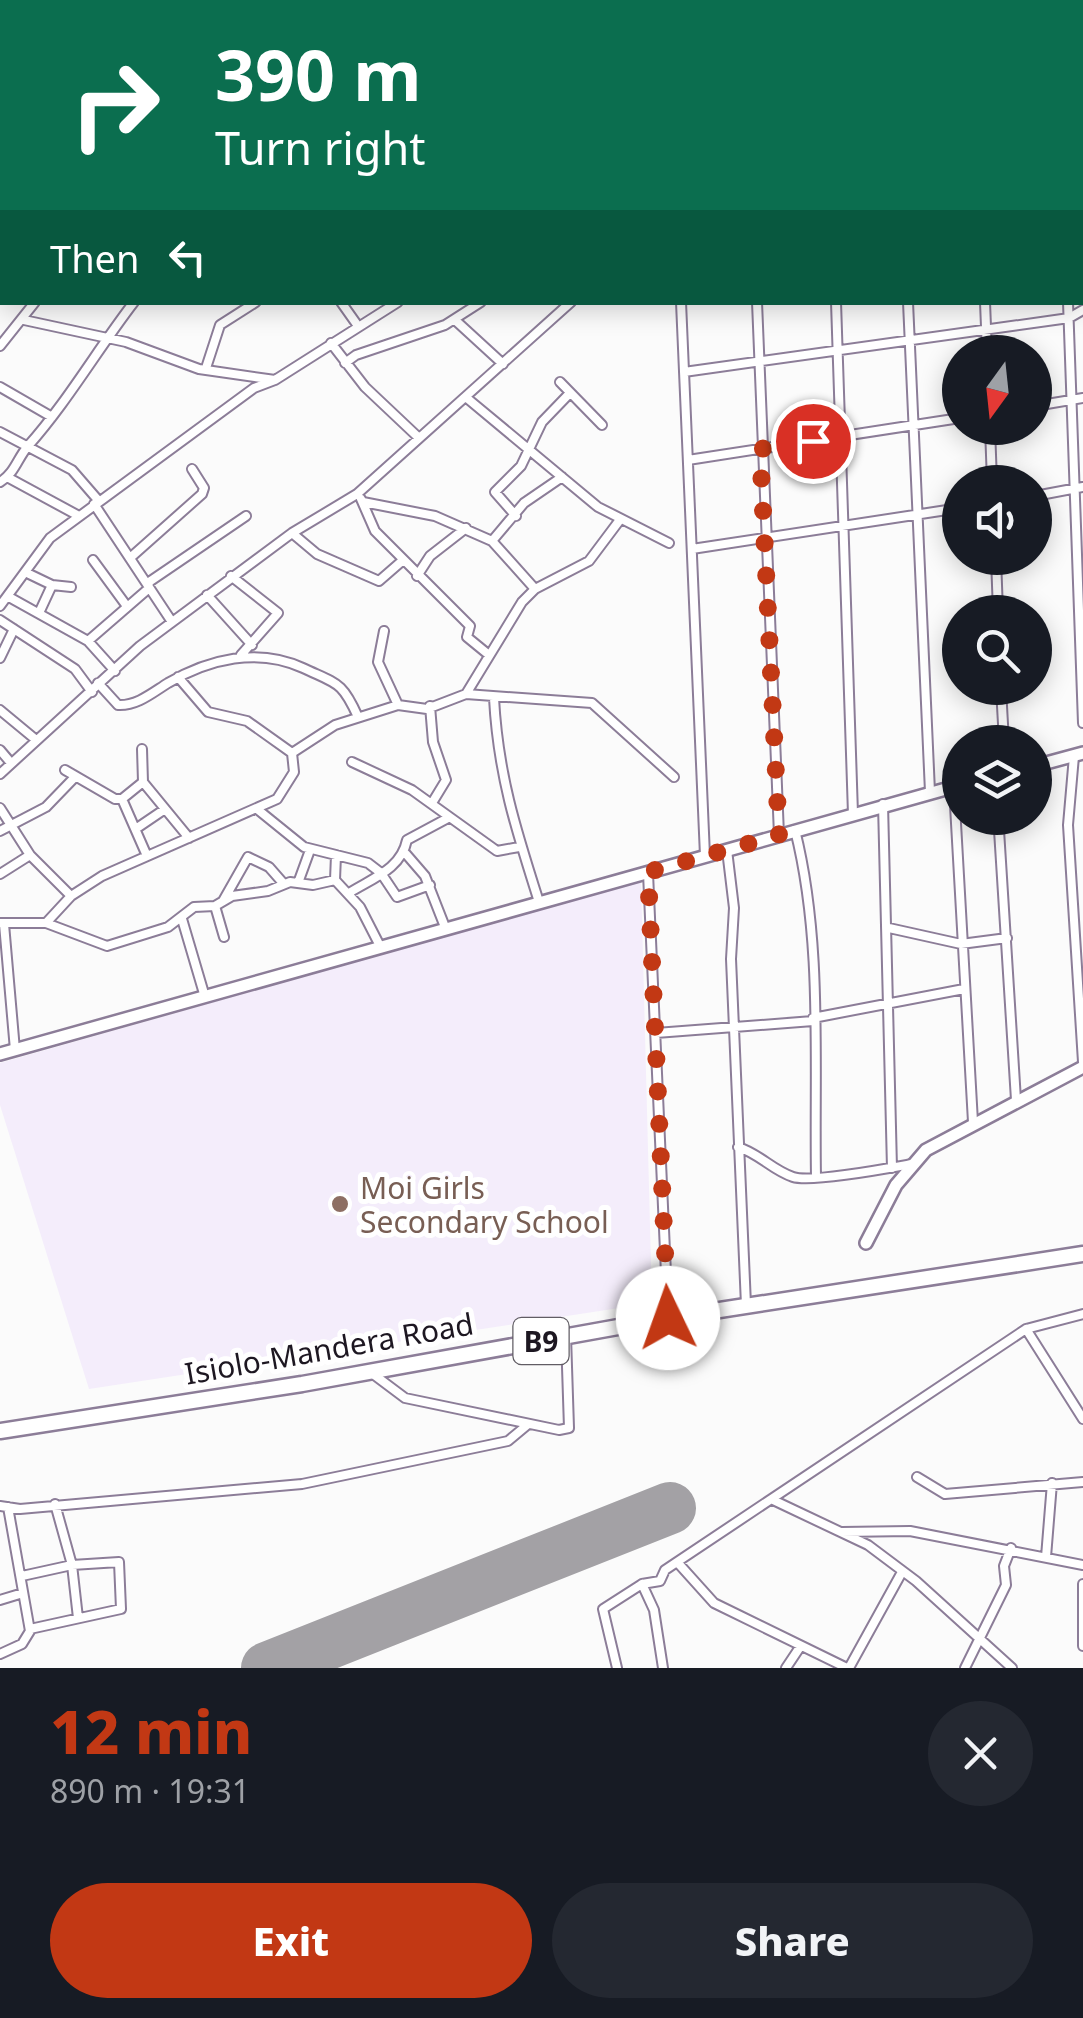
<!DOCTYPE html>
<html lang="en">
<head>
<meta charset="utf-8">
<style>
  body { margin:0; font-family:"Noto Sans",sans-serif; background:#242831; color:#f1f3f6; height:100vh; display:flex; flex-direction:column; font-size:38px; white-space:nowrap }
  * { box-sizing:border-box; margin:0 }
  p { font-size:32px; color:#9ea1a6 }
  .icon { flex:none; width:55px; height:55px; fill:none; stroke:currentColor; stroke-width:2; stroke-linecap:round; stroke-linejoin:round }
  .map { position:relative; height:1668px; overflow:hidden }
  .details { display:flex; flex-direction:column; background:#171b24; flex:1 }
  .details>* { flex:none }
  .top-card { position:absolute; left:0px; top:0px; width:1085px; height:305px; box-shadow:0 5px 25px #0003; background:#0b6e4f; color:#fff; overflow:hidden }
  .needle { width:65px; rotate:195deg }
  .controls { position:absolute; left:942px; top:335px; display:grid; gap:20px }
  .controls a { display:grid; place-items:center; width:110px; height:110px; border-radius:50%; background:#171b24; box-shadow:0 5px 25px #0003; font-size:50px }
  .pin { position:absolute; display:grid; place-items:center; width:85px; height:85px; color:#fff; margin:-42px; border:5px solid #fff; border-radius:50%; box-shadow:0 2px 10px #0007 }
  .me { position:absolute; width:110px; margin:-55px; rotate:357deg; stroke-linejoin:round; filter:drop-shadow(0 0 8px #0008) }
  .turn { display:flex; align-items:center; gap:35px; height:210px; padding:0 50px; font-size:45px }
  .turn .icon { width:130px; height:130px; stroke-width:2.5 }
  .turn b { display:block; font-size:70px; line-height:85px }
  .then { display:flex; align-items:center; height:95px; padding:0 50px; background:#0003; gap:20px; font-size:38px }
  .round { display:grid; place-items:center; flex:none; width:105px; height:105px; border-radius:52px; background:#242831 }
  .headline { display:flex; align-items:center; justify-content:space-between; height:170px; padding:0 50px }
  h1 { font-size:60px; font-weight:800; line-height:75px; color:#c23814 }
  .cta { display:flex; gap:20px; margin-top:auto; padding:20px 50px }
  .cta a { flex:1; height:115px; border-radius:60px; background:#c23814; color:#fff; font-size:40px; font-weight:800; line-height:115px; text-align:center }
  .cta a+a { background:#242831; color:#f1f3f6 }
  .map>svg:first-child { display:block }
  .built { fill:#f4edfb }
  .green { fill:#d8eecb }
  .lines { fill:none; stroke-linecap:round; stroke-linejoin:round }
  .runway { stroke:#a3a1a5; stroke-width:52 }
  .street-casing { stroke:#8c7d98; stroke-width:12 }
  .secondary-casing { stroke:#8c7d98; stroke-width:16 }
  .highway-casing { stroke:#8c7d98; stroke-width:19 }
  .street { stroke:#fff; stroke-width:8 }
  .secondary { stroke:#fff; stroke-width:11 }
  .highway { stroke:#fff; stroke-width:14 }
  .route { stroke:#c23814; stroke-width:18; stroke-dasharray:0 32.4 }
  .education-dot { fill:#8d6e63; stroke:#fff; stroke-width:4 }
  .labels { text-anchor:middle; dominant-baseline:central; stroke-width:10; stroke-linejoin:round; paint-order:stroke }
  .shield { fill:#fff; stroke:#615d64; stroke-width:2.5 }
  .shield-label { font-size:28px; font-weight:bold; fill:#1d1721 }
  .education-label { font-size:30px; fill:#785e54; stroke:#fff; text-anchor:start }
  .street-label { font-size:30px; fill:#1d1721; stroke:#fff }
</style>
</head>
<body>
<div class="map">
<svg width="1083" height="1668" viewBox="0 0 1083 1668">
  <rect width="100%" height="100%" fill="#fbfbfb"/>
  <path class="built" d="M641,880L652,1303L89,1389L0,1105V1063Z"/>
  <path class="green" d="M0,0H1054L2,2L0,113Z"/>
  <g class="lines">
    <path class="runway" d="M267,1668L670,1508"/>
    <defs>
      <path id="street" d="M858,2L860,0
        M0,239L2,236
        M341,302L358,326
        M681,302L705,856
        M757,302L779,835
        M836,302L853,814
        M908,302L930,792
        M985,302L987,352
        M1068,302L1083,723
        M24,320L126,342L199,369L275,380
        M455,320L503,364
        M331,343L365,387L419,438
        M0,346L35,302
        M345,363L356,355L445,325L481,302
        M206,368L220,325L256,302
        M684,372L1069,318L1083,310
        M560,382L602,425
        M0,387L52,417
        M468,399L598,507L669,543
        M1035,406L1083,398
        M990,428L992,482
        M0,432L72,470L98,500
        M688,460L960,418
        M7,477L79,516
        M0,482C15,473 17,459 28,446C68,401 97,350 134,302
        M1035,496L1083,487
        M361,499L375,531L470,626L467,637L489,655
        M363,502L435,516L492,541L524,503L562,477
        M94,504L172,622
        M516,516L495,492L521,466L542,422L569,394
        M292,533L317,554L379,581L402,561
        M492,541L535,589
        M692,549L960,508
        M130,558L202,494L204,488L192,469
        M996,558L998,612
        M93,560L126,605
        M27,573L52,585L71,587
        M231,576L278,613L241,655
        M417,576L430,556L466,528
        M207,595L252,645
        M9,597L88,641L115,671
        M0,606L50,538L254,388L275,380L398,302
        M39,613L52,585
        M0,620L75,669L92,692
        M384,631L378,662L398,705
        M88,641L148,589L149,582L246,516
        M0,658L14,629
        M178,677L208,712L247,721L292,753
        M98,683L118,705C137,706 152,693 168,683C209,659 258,647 303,668C337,684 342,681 358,717
        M1001,688L1004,742
        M466,694L592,703L674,777
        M494,698C498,774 516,830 539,902
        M430,706L433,742L446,780L432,803
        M0,710L35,739
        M142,749L143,782L189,838
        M0,750L11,763
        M1074,756L1068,825L1083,1062
        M352,762L412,790L497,851L519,847
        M65,770L115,799H122L143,782
        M0,774L140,646L292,533L357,494L571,302
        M954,788L973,1122
        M122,799L147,856
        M883,804L892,1168
        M0,808L30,855L71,896
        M257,809L304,847L368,863L381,873L397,897L430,885
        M137,828L165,809
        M795,830C823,941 814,1062 816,1177
        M999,830L1016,1100
        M0,831L46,807L74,778
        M727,850L734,908L731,959L746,1305
        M406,854L425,876L445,927
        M648,873L668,1318
        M0,874L30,855
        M335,880L336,855
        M298,883L310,850
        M349,893C373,878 401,869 407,840L448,818
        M223,901L248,857L269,867L283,883
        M215,906L224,937
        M182,919L205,997
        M0,923H46L107,946L168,927L194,907L215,906L232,896L268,891L290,882L313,885L335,880L360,907L380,946
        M46,923L71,896L102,876L277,799L294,772L292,753L335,725L398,705L427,709L466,694L522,602L535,589L589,561L619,521
        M4,924L15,1050
        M889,928L961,944L1007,938
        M813,1018L964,989
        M656,1033L813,1021
        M738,1147C760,1154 772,1170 793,1177C812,1183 890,1168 912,1164
        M1026,1329L1083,1419
        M369,1371L405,1398L559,1430L569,1428L566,1336
        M917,1477L945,1494L1083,1482
        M773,1500L868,1545L916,1581L1012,1668
        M0,1506L20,1509L302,1484L508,1441L526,1426
        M842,1532L910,1531L1083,1565
        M1046,1557L1052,1483
        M678,1563L714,1603L847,1668
        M22,1576L72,1565L55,1504
        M1083,1584V1646
        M0,1600L23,1593
        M30,1629L121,1609L119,1562L72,1565L78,1618
        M0,1654L22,1644L30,1631L8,1507
        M617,1668L603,1609L642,1584
        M663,1668L654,1610L642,1584L660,1581L665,1570L1026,1329L1083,1314
        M786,1668L800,1647
        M849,1668L902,1572
        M965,1668L1006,1585L1004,1566L1011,1548"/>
      <path id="secondary" d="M1035,766L1083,753
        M0,1054L960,785
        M866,1243L896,1185L926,1150L1083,1067"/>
      <path id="highway" d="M0,1431L302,1384L668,1318L1083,1254"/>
    </defs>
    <use href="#street" class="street-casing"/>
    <use href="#secondary" class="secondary-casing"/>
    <use href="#highway" class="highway-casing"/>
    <use href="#street" class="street"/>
    <use href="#secondary" class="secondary"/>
    <use href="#highway" class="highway"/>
  </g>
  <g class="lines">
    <path class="route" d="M668,1318L648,872L779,835L760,449L813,441"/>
  </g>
  <circle class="education-dot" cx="340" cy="1204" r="10"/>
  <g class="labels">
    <rect class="shield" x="513.5" y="1318" width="55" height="46" rx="8"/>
    <g class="shield-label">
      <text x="541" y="1341">B9</text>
    </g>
    <g class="education-label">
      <text x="360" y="1187">Moi Girls<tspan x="360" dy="34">Secondary School</tspan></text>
    </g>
    <g class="street-label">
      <text transform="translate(329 1348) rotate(-10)">Isiolo-Mandera Road</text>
    </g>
  </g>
</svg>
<div class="controls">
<a><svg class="needle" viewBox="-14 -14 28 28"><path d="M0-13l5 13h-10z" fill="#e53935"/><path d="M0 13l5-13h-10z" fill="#9ea1a6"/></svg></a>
<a><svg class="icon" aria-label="sound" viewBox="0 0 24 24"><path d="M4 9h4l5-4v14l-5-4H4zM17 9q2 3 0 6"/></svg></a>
<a><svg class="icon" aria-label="search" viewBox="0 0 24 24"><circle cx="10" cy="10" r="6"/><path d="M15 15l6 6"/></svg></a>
<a><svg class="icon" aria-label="layers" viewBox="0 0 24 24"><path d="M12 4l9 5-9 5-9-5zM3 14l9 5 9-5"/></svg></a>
</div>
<div class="pin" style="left:813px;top:441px;background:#d93025"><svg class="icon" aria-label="arrive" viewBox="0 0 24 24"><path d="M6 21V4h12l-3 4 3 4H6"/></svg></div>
<svg class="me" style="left:668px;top:1318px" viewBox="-20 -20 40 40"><circle r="19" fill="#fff"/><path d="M0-13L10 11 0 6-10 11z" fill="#c23814"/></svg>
<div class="top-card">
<div class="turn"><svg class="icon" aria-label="right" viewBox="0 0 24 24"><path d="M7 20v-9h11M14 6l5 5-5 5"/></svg><div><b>390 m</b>Turn right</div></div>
<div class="then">Then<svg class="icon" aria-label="left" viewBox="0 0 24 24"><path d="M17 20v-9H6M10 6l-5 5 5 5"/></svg></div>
</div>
</div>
<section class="details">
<div class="headline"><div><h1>12 min</h1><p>890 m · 19:31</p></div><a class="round"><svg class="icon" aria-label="close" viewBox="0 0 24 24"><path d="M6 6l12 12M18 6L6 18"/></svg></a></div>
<div class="cta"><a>Exit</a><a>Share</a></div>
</section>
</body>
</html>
